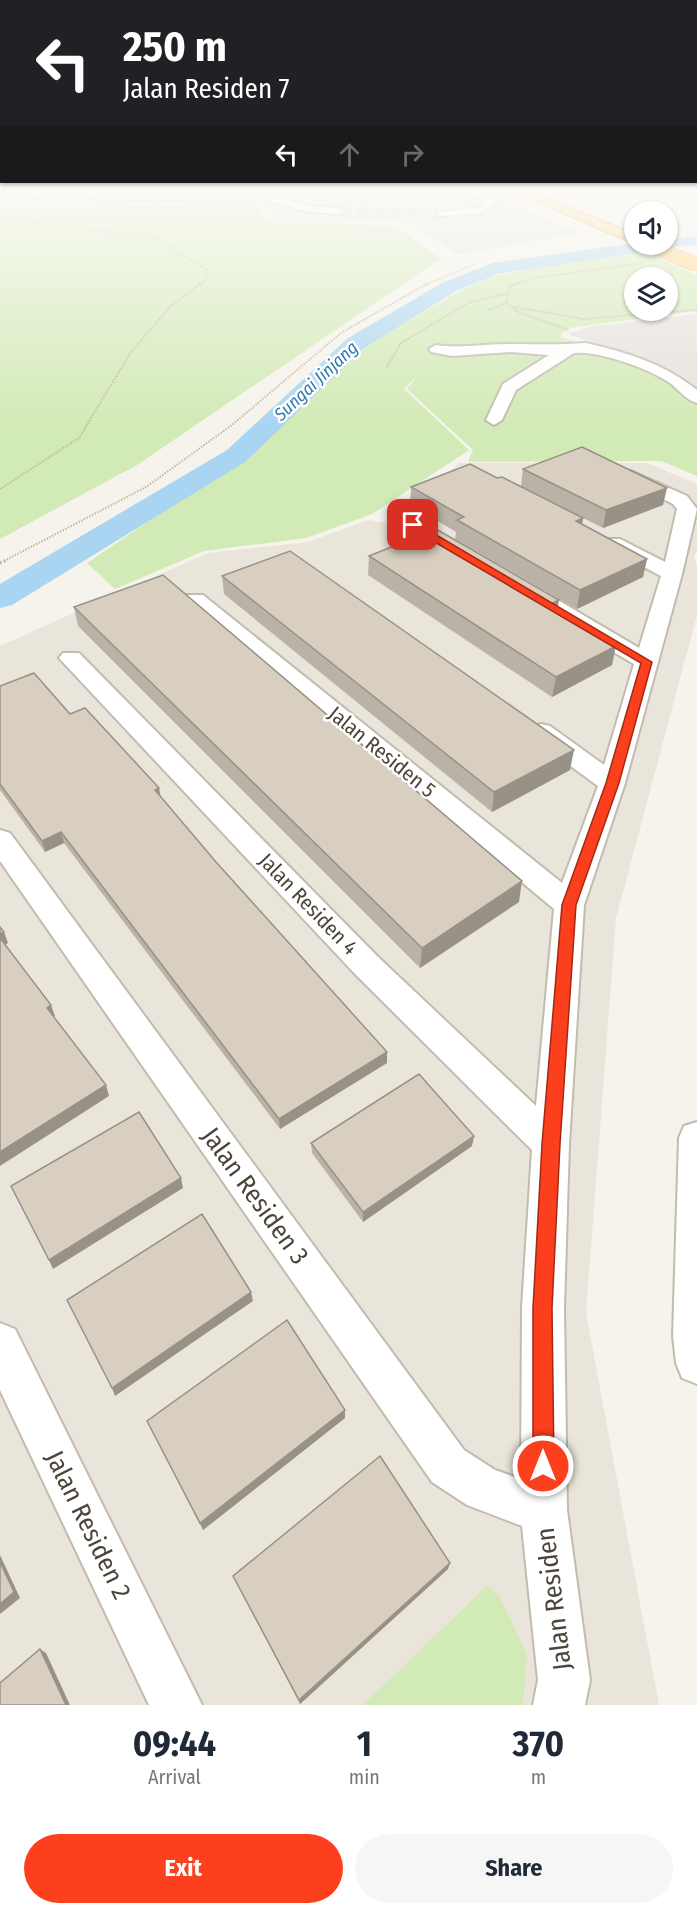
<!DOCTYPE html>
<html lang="en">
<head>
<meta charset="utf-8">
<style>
  body { margin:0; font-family:"Fira Sans Condensed",sans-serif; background:#f6f6f7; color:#1f2937; height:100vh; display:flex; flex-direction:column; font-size:22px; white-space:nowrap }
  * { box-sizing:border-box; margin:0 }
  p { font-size:20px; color:#747a83 }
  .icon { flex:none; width:33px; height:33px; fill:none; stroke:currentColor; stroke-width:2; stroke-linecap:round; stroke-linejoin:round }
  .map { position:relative; height:1705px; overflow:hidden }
  .side { display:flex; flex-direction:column; background:#fff; flex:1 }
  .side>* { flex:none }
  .banner { position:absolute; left:0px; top:0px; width:698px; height:183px; box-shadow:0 2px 4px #0004; background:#202124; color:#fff; overflow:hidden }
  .fabs { position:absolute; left:624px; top:201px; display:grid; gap:12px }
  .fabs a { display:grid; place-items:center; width:54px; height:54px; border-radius:50%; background:#fff; box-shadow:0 2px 4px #0004; font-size:30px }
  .pin { position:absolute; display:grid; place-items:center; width:51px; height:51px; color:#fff; margin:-26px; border-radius:12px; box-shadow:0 3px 9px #0006 }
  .me { position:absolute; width:66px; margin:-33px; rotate:0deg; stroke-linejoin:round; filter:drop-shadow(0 0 4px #0008) }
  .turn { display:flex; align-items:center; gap:21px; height:126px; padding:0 24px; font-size:27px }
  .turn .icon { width:78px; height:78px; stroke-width:2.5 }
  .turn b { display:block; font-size:42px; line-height:51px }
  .lanes { display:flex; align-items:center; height:57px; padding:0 24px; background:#0003; justify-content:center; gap:30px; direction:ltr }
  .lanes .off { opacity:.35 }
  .eta { display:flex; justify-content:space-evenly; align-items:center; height:102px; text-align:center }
  .eta b { font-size:36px; font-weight:700; line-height:42px }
  .cta { display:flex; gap:12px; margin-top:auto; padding:12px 24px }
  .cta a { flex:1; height:69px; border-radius:36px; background:#fc3f1d; color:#fff; font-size:24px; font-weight:700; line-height:69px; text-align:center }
  .cta a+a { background:#f6f6f7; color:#1f2937 }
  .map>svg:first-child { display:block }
  .residential { fill:#eae5da }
  .industrial { fill:#e6e2dd }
  .green { fill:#d2eab5; fill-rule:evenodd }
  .water { fill:#a9d4f2 }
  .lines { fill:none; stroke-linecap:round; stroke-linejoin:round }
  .river { fill:#a9d4f2; fill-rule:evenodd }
  .minor-tunnel { stroke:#d4d0c8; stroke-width:11; stroke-dasharray:11 6; stroke-linecap:butt }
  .minor-casing { stroke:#c2bbae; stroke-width:4 }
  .highway-casing { stroke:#e0a43c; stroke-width:3 }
  .path-far2 { stroke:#c4b79f; stroke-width:1.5; stroke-dasharray:1.5 1.5; stroke-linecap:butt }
  .path-far1 { stroke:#c4b79f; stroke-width:2; stroke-dasharray:1.5 1.5; stroke-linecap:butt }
  .path { stroke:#c4b79f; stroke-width:3; stroke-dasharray:2 2; stroke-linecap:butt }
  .minor { fill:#fff; fill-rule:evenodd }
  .highway { fill:#ffcf6e; fill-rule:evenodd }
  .highway-bridge-casing { stroke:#e0a43c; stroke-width:15; stroke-linecap:butt }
  .highway-bridge { stroke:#ffcf6e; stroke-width:14 }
  .wall { fill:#bab2a6 }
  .shaded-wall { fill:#979187 }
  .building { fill:#d8cfc1; stroke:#979187; stroke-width:1.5 }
  .route { fill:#fc3f1d; stroke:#a42913; stroke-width:1.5 }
  .labels { text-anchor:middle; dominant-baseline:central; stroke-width:5; stroke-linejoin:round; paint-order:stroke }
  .far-water-label { font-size:18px; font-style:italic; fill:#2e7ab2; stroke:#fff }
  .street-label { font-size:21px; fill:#4b4439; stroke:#fff }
  .near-street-label { font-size:26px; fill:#4b4439; stroke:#fff }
</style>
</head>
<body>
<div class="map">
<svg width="697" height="1705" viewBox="0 0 697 1705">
  <rect width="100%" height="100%" fill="#f6f3ec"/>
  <path class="residential" d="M459,463H647L697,484V549L694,558L697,566V615L616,918L586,1313L659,1705H0V646L208,553L308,542L369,520L391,524Z"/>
  <path class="industrial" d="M0,188H483L579,233L457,254L412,224L371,220L270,219V210L261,202L255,201L0,207Z
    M697,314V390L684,377L568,334L588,327Z"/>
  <path class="green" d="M257,203L266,220L396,226L440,259L137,465L0,539V209Z
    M646,253L697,275V311L569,328L562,333L561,337L678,376L697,394V476L661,461L468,462L473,450L407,389L417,376L404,389L469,450L372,514L306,538L204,551L115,589L87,563L232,465L319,385L344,358L458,292L488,277L561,263ZM634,278H668V310H634Z
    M488,1585L499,1596L527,1654L523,1705H363Z"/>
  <path class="water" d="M697,236V244L634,253L619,246L668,244V240Z"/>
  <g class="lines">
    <path class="river" d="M668,239L674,244L671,248L497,274L456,291L364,348L245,462L12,605L0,608V584L227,450L348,338L442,283L492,263L634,243L668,244Z"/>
    <path class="minor-tunnel" d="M340,211L442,214"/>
    <defs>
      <path id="minor" d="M36,188H54L41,193H71L76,196L71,199L26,198V194Z
        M75,188H87L100,194H267L309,206L340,208L345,211L340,214L308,212L266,200H98Z
        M463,188C477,187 490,191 497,204L479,214L438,216V212L477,208L486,203Z
        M586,343C626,352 665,364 697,390V403C685,400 678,388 667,381C647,368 597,350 574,353L516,390L502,420L494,425L486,420L503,384L549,355L510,352L452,356L431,352L429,349L436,345C461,349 486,343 511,344C537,344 560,345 586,343Z
        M631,471L687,496L697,509L682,574L625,783L584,905L569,1144L564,1308L567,1510L590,1680L585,1705H533L538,1680L522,1526L467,1505L432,1482L0,861V830L10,833L464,1450L495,1470L521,1479L522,1308L532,1150L356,975L59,658L63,653H79L378,957L536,1106L554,909L184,600L187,595H203L562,883L598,786L532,738L528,732L532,726L541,724L550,726L604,765L634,664L540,609L537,604L540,599H556L639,648L661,576L606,547L603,543L606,539H620L665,562L677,509L673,504L625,480L622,476L625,472Z
        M413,519L465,548L468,552L465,556H451L406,529L403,525L406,521Z
        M697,1122V1384L682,1378L676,1363L673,1336L679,1138L684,1126Z
        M0,1323L15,1329L202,1705H149L0,1390Z"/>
      <path id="highway" d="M505,188H520L634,234V243Z"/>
    </defs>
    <use href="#minor" class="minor-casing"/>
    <use href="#highway" class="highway-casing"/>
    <path class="path-far2" d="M0,226L36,223L156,238L207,270L206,280L199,285
      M425,285L477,263
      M513,285L534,278L643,263"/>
    <path class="path-far1" d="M518,283L510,286L506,303L518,312L569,330
      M514,307L584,319L697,310
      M488,310L506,303
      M387,367L401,343L470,302L506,294
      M0,489L79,438L131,352L171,306L201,283
      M4,561L146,487L232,425L341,333L428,283"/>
    <path class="path" d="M0,563L7,560"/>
    <use href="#minor" class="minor"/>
    <use href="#highway" class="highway"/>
    <defs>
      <path id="highway-bridge" d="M647,244L694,264"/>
    </defs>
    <use href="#highway-bridge" class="highway-bridge-casing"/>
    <use href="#highway-bridge" class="highway-bridge"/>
  </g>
  <path class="wall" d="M523,469L663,505L603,528L583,518L582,524L647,559L643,577L577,609L455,539L456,532L410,504L411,487L497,478L521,486Z
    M369,556L557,609L612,665L552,697L368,575Z
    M222,576L570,770L492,812L224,594Z
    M74,607L519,902L420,968L78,626Z
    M0,686L70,714L161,797L216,862L387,1052V1063L280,1129L64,843L45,852L0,790Z
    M311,1143L472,1146L363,1222L312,1153Z
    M345,1410V1418L203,1530L147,1421Z
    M448,1569L300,1704L233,1576Z"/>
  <path class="shaded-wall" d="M667,488L663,505L603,528L606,510Z
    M583,518L580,536L576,521Z
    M647,559L643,577L577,609L580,590Z
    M559,600L556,619L550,604Z
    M616,646L612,665L552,697L556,677Z
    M574,750L570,770L492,812L494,792Z
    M159,788L161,799L155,790Z
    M61,832L64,843L45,852L42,841Z
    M522,881L519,902L420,968L422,948Z
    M4,932L8,943L2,946L0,941V934Z
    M51,1005L55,1016L50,1018L47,1008Z
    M387,1052V1063L280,1129L279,1119Z
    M106,1085L109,1096L0,1166V1152Z
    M474,1136L472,1146L363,1222V1212Z
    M181,1178L183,1188L53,1269L49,1260Z
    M251,1292L253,1301L115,1396L112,1388Z
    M345,1410V1418L203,1530L200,1523Z
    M0,1555L20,1598L0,1614Z
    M450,1563L448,1569L300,1704L299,1700Z
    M40,1649L46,1653L70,1705H66Z"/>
  <path class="building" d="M582,447L667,488L606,510L523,469Z
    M470,464L497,478L502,477L583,518L576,521L647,559L580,590L457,520L464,517L411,487Z
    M436,529L559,600L550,604L616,646L556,677L369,556Z
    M290,551L574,750L494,792L222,576Z
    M163,575L522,881L422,948L74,607Z
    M34,673L70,714L85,708L124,750L159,788L155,790L216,862L387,1052L279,1119L61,832L42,841L0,784V686Z
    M0,927L4,932L0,934Z
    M0,938L51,1005L47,1008L106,1085L0,1152Z
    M419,1074L474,1136L363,1212L311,1143Z
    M139,1112L181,1178L49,1260L11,1186Z
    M202,1214L251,1292L112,1388L67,1300Z
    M287,1320L345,1410L200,1523L147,1421Z
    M380,1456L450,1563L299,1700L233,1576Z
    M0,1562L14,1592L0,1604Z
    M40,1649L66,1705H0V1683Z"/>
  <linearGradient id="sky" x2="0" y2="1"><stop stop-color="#8fc1ec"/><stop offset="0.44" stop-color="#fbfaf6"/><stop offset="1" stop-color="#fbfaf6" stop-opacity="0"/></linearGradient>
  <rect width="697" height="426" fill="url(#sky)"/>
  <path class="route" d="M409,523H416L652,662L619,783L576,905L560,1144L552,1308L554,1466L551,1473L543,1476L536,1473L533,1466V1308L542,1144L562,905L606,783L641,663L409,527Z"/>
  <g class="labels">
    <g class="far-water-label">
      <text transform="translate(316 381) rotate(-43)">Sungai Jinjang</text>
    </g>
    <g class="street-label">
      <text transform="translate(382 752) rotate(39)">Jalan Residen 5</text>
      <text transform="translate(308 904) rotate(46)">Jalan Residen 4</text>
    </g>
    <g class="near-street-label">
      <text transform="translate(255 1196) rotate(54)">Jalan Residen 3</text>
      <text transform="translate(88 1525) rotate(64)">Jalan Residen 2</text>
      <text transform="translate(554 1599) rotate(-97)">Jalan Residen</text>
    </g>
  </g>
</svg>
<div class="fabs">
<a><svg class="icon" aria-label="sound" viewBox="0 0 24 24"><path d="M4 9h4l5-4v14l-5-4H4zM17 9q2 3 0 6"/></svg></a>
<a><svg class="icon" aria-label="layers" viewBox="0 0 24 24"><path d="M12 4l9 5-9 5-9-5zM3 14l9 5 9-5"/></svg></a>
</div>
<div class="pin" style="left:413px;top:525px;background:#d93025"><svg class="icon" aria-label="arrive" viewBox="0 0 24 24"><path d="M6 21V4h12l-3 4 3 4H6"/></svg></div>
<svg class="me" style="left:543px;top:1466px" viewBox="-20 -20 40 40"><circle r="17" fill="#fc3f1d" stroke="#fff" stroke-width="3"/><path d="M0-11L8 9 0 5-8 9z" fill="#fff"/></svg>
<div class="banner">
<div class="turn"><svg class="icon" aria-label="left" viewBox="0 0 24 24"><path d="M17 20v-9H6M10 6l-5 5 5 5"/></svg><div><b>250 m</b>Jalan Residen 7</div></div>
<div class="lanes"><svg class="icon" aria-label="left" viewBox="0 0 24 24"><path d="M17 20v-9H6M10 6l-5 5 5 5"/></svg><svg class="icon off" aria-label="ahead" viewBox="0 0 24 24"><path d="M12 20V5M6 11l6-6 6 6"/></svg><svg class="icon off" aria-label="right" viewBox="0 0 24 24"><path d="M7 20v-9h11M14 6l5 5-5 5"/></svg></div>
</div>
</div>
<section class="side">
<div class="eta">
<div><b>09:44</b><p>Arrival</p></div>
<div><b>1</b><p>min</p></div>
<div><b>370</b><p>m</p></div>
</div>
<div class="cta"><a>Exit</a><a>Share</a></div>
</section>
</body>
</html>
